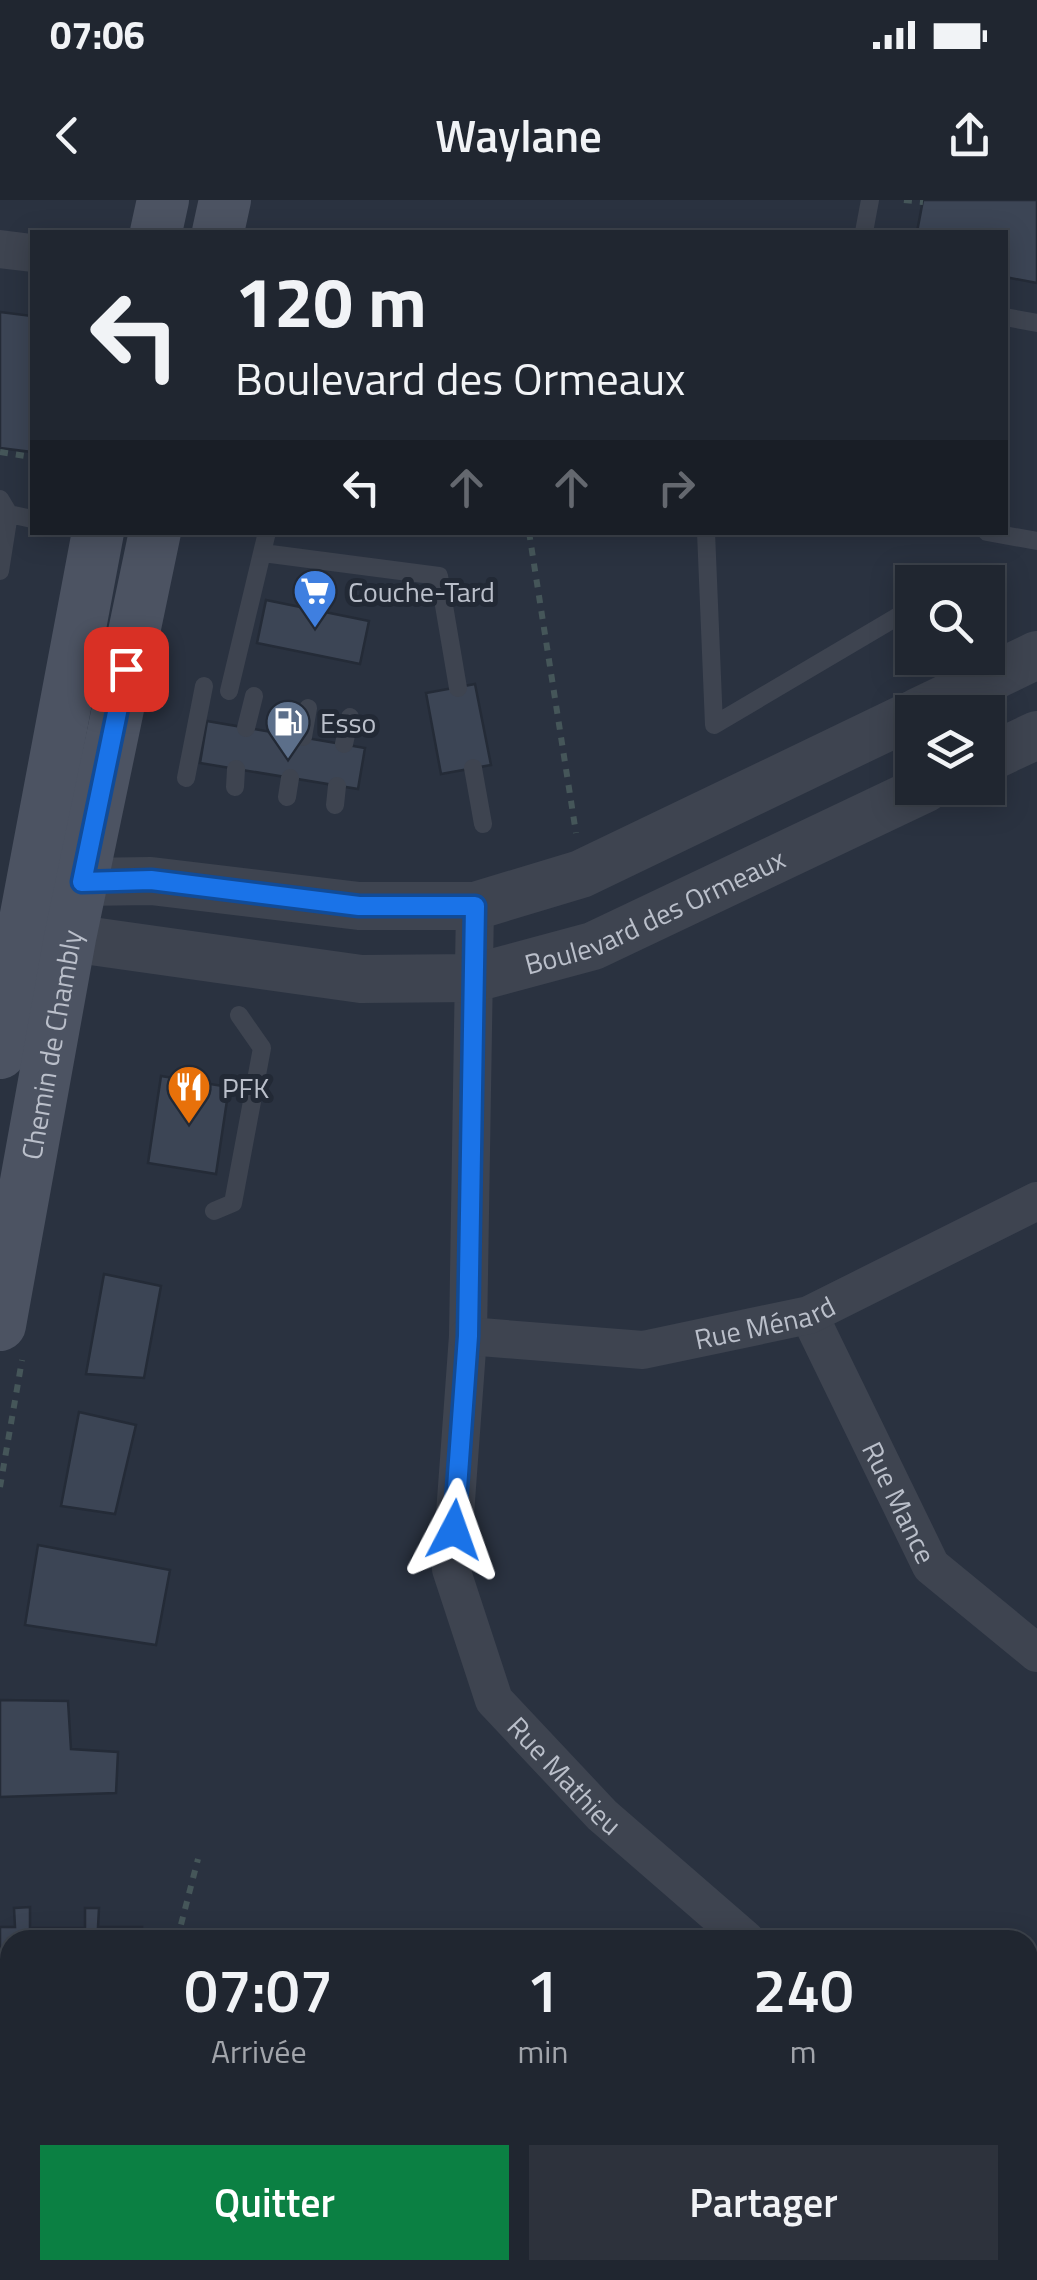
<!DOCTYPE html>
<html lang="fr">
<head>
<meta charset="utf-8">
<style>
  body { margin:0; font-family:"Titillium Web",sans-serif; background:#2d323c; color:#f1f3f6; height:100vh; display:flex; flex-direction:column; font-size:38px; white-space:nowrap }
  * { box-sizing:border-box; margin:0 }
  p { font-size:32px; color:#a2a5ab }
  .icon { flex:none; width:55px; height:55px; fill:none; stroke:currentColor; stroke-width:2; stroke-linecap:round; stroke-linejoin:round }
  .map { position:relative; flex:1; overflow:hidden }
  .drawer { position:absolute; left:0px; top:1730px; width:1038px; height:350px; display:flex; flex-direction:column; background:#202630; border-radius:30px 30px 0 0; box-shadow:0 5px 25px #0003,0 0 0 2px #3d434c }
  .drawer>* { flex:none }
  .banner { position:absolute; left:30px; top:30px; width:978px; height:305px; border-radius:0px; box-shadow:0 5px 25px #0003,0 0 0 2px #3d434c; background:#202630; color:#f1f3f6; overflow:hidden }
  .controls { position:absolute; left:895px; top:365px; display:grid; gap:20px }
  .controls a { display:grid; place-items:center; width:110px; height:110px; border-radius:0px; background:#202630; box-shadow:0 5px 25px #0003,0 0 0 2px #3d434c; font-size:50px }
  .pin { position:absolute; display:grid; place-items:center; width:85px; height:85px; color:#fff; margin:-42px; border-radius:20px; box-shadow:0 5px 15px #0006 }
  .me { position:absolute; width:110px; margin:-55px; rotate:4deg; stroke-linejoin:round; filter:drop-shadow(0 0 8px #0008) }
  .turn { display:flex; align-items:center; gap:35px; height:210px; padding:0 40px; font-size:45px }
  .turn .icon { width:130px; height:130px; stroke-width:2.5 }
  .turn b { display:block; font-size:70px; line-height:85px }
  .lanes { display:flex; align-items:center; height:95px; padding:0 40px; background:#0003; justify-content:center; gap:50px; direction:ltr }
  .lanes .off { opacity:.35 }
  .eta { display:flex; justify-content:space-evenly; align-items:center; height:170px; text-align:center }
  .eta b { font-size:60px; font-weight:600; line-height:70px }
  .primary-button { display:flex; gap:20px; margin-top:auto; padding:20px 40px }
  .primary-button a { flex:1; height:115px; border-radius:0px; background:#0b8043; color:#fff; font-size:40px; font-weight:600; line-height:115px; text-align:center }
  .primary-button a+a { background:#2d323c; color:#f1f3f6 }
  .status { display:flex; justify-content:space-between; align-items:center; height:70px; padding:0 50px; background:#202630; direction:ltr }
  .status svg { height:28px; fill:currentColor }
  header { display:flex; justify-content:space-between; align-items:center; height:130px; padding:0 40px; background:#202630; font-size:45px; font-weight:600 }
  .map>svg:first-child { display:block }
  .building { fill:#3c4555; stroke:#242b37; stroke-width:2.5 }
  .lines { fill:none; stroke-linecap:round; stroke-linejoin:round }
  .path { stroke:#455659; stroke-width:6; stroke-dasharray:8 8; stroke-linecap:butt }
  .service { stroke:#3e4450; stroke-width:18 }
  .minor { stroke:#3e4450; stroke-width:38 }
  .tertiary { stroke:#3e4450; stroke-width:48 }
  .secondary { stroke:#4c5362; stroke-width:52 }
  .route-casing { stroke:#114b97; stroke-width:25 }
  .route { stroke:#1a73e8; stroke-width:18 }
  .labels { text-anchor:middle; dominant-baseline:central; stroke-width:10; stroke-linejoin:round; paint-order:stroke }
  .poi-label { font-size:28px; fill:#babfca; stroke:#222935; text-anchor:start }
  .street-label { font-size:28px; fill:#babfca; stroke:#222935 }
</style>
</head>
<body>
<div class="status"><b>07:06</b><svg viewBox="0 0 49 12"><path d="M0 12V9h3v3zM5 12V6h3v6zM10 12V3h3v9zM15 12V0h3v12zM26 1h20v11H26zM47 4h2v5h-2z"/></svg></div>
<header><svg class="icon" aria-label="back" viewBox="0 0 24 24"><path d="M15 5l-7 7 7 7"/></svg>Waylane<svg class="icon" aria-label="share" viewBox="0 0 24 24"><path d="M12 15V3M7 8l5-5 5 5M5 13v7h14v-7"/></svg></header>
<div class="map">
<svg width="1037" height="2080" viewBox="0 0 1037 2080">
  <rect width="100%" height="100%" fill="#2a3240"/>
  <path class="building" d="M923,0H1037V83L1005,77V32H917Z
    M0,112L32,116V252L0,248Z
    M266,400L369,421L360,464L257,443Z
    M475,484L491,565L441,574L426,493Z
    M207,521L365,548L358,589L200,563Z
    M161,876L229,887L216,974L148,963Z
    M104,1074L161,1086L144,1178L86,1174Z
    M79,1212L136,1225L115,1314L61,1306Z
    M38,1345L170,1370L156,1445L25,1425Z
    M0,1500L68,1501L71,1549L118,1552L116,1593L0,1597Z
    M30,1707V1728H85V1708H99L98,1727H142V1740H10V1788H0V1727H15L14,1708Z
    M0,1924H10V1983H0Z
    M237,2070H316L308,2080H233L231,2078Z
    M471,2070H558L570,2080H482Z"/>
  <g class="lines">
    <path class="path" d="M904,0L923,2
      M0,252L32,257
      M529,332L576,633
      M0,1287L22,1160
      M177,1740L198,1659
      M316,1740L323,1731
      M0,1833L10,1834
      M116,2070L124,2080
      M198,2080L202,2070
      M378,2080L405,2074"/>
    <path class="service" d="M864,32L870,0
      M1005,117L1037,123
      M0,299L9,314L32,319
      M706,332L714,525L912,408
      M987,332L1037,341
      M263,353L439,376L458,488
      M0,371L9,314
      M229,491L267,332
      M246,528L254,496
      M303,537L308,508
      M344,544L350,517
      M473,568L483,624
      M186,578L204,486
      M235,587L236,569
      M287,597L290,578
      M335,605L337,586
      M214,1011L233,1003L262,848L239,815"/>
    <g class="minor">
      <path d="M0,49L32,53"/>
      <path id="s1" d="M475,706L468,1136L451,1369L494,1500L602,1615L746,1740"/>
      <path id="s2" d="M809,1115L931,1366L1037,1453"/>
      <path id="s3" d="M468,1136L643,1150L809,1115L1037,1001"/>
      <path d="M1028,1979L1037,1987"/>
      <path d="M728,2080L736,2070"/>
    </g>
    <g class="tertiary">
      <path d="M918,512L1037,455"/>
      <path d="M988,558L1037,535"/>
      <path d="M82,682L151,681L359,706H475L581,674L912,515"/>
      <path id="s4" d="M70,738L361,779L474,778L593,746L926,588"/>
    </g>
    <g class="secondary">
      <path d="M156,32L163,0"/>
      <path d="M218,32L225,0"/>
      <path d="M0,853L98,332"/>
      <path id="s5" d="M0,1125L70,738L155,332"/>
    </g>
  </g>
  <g class="lines">
    <defs>
      <path id="route" d="M126,469L82,682L151,680L359,706H475L468,1136L454,1330"/>
    </defs>
    <use href="#route" class="route-casing"/>
    <use href="#route" class="route"/>
  </g>
  <defs>
    <symbol id="supermarket-pin" viewBox="-11 -11 22 30"><path d="M0 17L-7.5 6A9.5 9.5 0 1 1 7.5 6Z" fill="#3f7fe0" stroke="#222935"/><path d="M-6-5.5h2.5l.6 2H6L4.5 2H-2.5L-4.4-4H-6ZM-1.5 3.2a1.3 1.3 0 1 0 .1 0ZM3 3.2a1.3 1.3 0 1 0 .1 0Z" fill="#fff"/></symbol>
    <symbol id="fuel-pin" viewBox="-11 -11 22 30"><path d="M0 17L-7.5 6A9.5 9.5 0 1 1 7.5 6Z" fill="#5c6f8a" stroke="#222935"/><path d="M-5.5-6h7V0h2V4h1.3V-2.5L3-4.5l.8-.8L6-3V5H2.5V1h-1V6h-7ZM-4.2-4.7v3.2H.2V-4.7Z" fill="#fff"/></symbol>
    <symbol id="restaurant-pin" viewBox="-11 -11 22 30"><path d="M0 17L-7.5 6A9.5 9.5 0 1 1 7.5 6Z" fill="#e8710a" stroke="#222935"/><path d="M-5-6h1v4h1v-4h1v4h1v-4h1v5L-1.5 .5V6h-2V.5L-5-1ZM5-6V6H3V1.5H1.5Q1.5-4 5-6Z" fill="#fff"/></symbol>
  </defs>
  <g fill-rule="evenodd">
    <use href="#supermarket-pin" x="290" y="366" width="50" height="68"/>
    <use href="#fuel-pin" x="263" y="497" width="50" height="68"/>
    <use href="#restaurant-pin" x="164" y="862" width="50" height="68"/>
  </g>
  <g class="labels">
    <g class="poi-label">
      <text x="348" y="391">Couche-Tard</text>
      <text x="320" y="522">Esso</text>
      <text x="222" y="887">PFK</text>
    </g>
    <g class="street-label">
      <text stroke="none"><textPath href="#s4" startOffset="600">Boulevard des Ormeaux</textPath></text>
      <text stroke="none"><textPath href="#s5" startOffset="285">Chemin de Chambly</textPath></text>
      <text stroke="none"><textPath href="#s3" startOffset="300">Rue Ménard</textPath></text>
      <text stroke="none"><textPath href="#s2" startOffset="208">Rue Mance</textPath></text>
      <text stroke="none"><textPath href="#s1" startOffset="905">Rue Mathieu</textPath></text>
    </g>
  </g>
</svg>
<div class="controls">
<a><svg class="icon" aria-label="search" viewBox="0 0 24 24"><circle cx="10" cy="10" r="6"/><path d="M15 15l6 6"/></svg></a>
<a><svg class="icon" aria-label="layers" viewBox="0 0 24 24"><path d="M12 4l9 5-9 5-9-5zM3 14l9 5 9-5"/></svg></a>
</div>
<div class="pin" style="left:126px;top:469px;background:#d93025"><svg class="icon" aria-label="arrive" viewBox="0 0 24 24"><path d="M6 21V4h12l-3 4 3 4H6"/></svg></div>
<svg class="me" style="left:454px;top:1330px" viewBox="-20 -20 40 40"><path d="M0-17L14 15 0 8-14 15z" fill="#1a73e8" stroke="#fff" stroke-width="4"/></svg>
<div class="banner">
<div class="turn"><svg class="icon" aria-label="left" viewBox="0 0 24 24"><path d="M17 20v-9H6M10 6l-5 5 5 5"/></svg><div><b>120 m</b>Boulevard des Ormeaux</div></div>
<div class="lanes"><svg class="icon" aria-label="left" viewBox="0 0 24 24"><path d="M17 20v-9H6M10 6l-5 5 5 5"/></svg><svg class="icon off" aria-label="ahead" viewBox="0 0 24 24"><path d="M12 20V5M6 11l6-6 6 6"/></svg><svg class="icon off" aria-label="ahead" viewBox="0 0 24 24"><path d="M12 20V5M6 11l6-6 6 6"/></svg><svg class="icon off" aria-label="right" viewBox="0 0 24 24"><path d="M7 20v-9h11M14 6l5 5-5 5"/></svg></div>
</div>
<section class="drawer">
<div class="eta">
<div><b>07:07</b><p>Arrivée</p></div>
<div><b>1</b><p>min</p></div>
<div><b>240</b><p>m</p></div>
</div>
<div class="primary-button"><a>Quitter</a><a>Partager</a></div>
</section>
</div>
</body>
</html>
